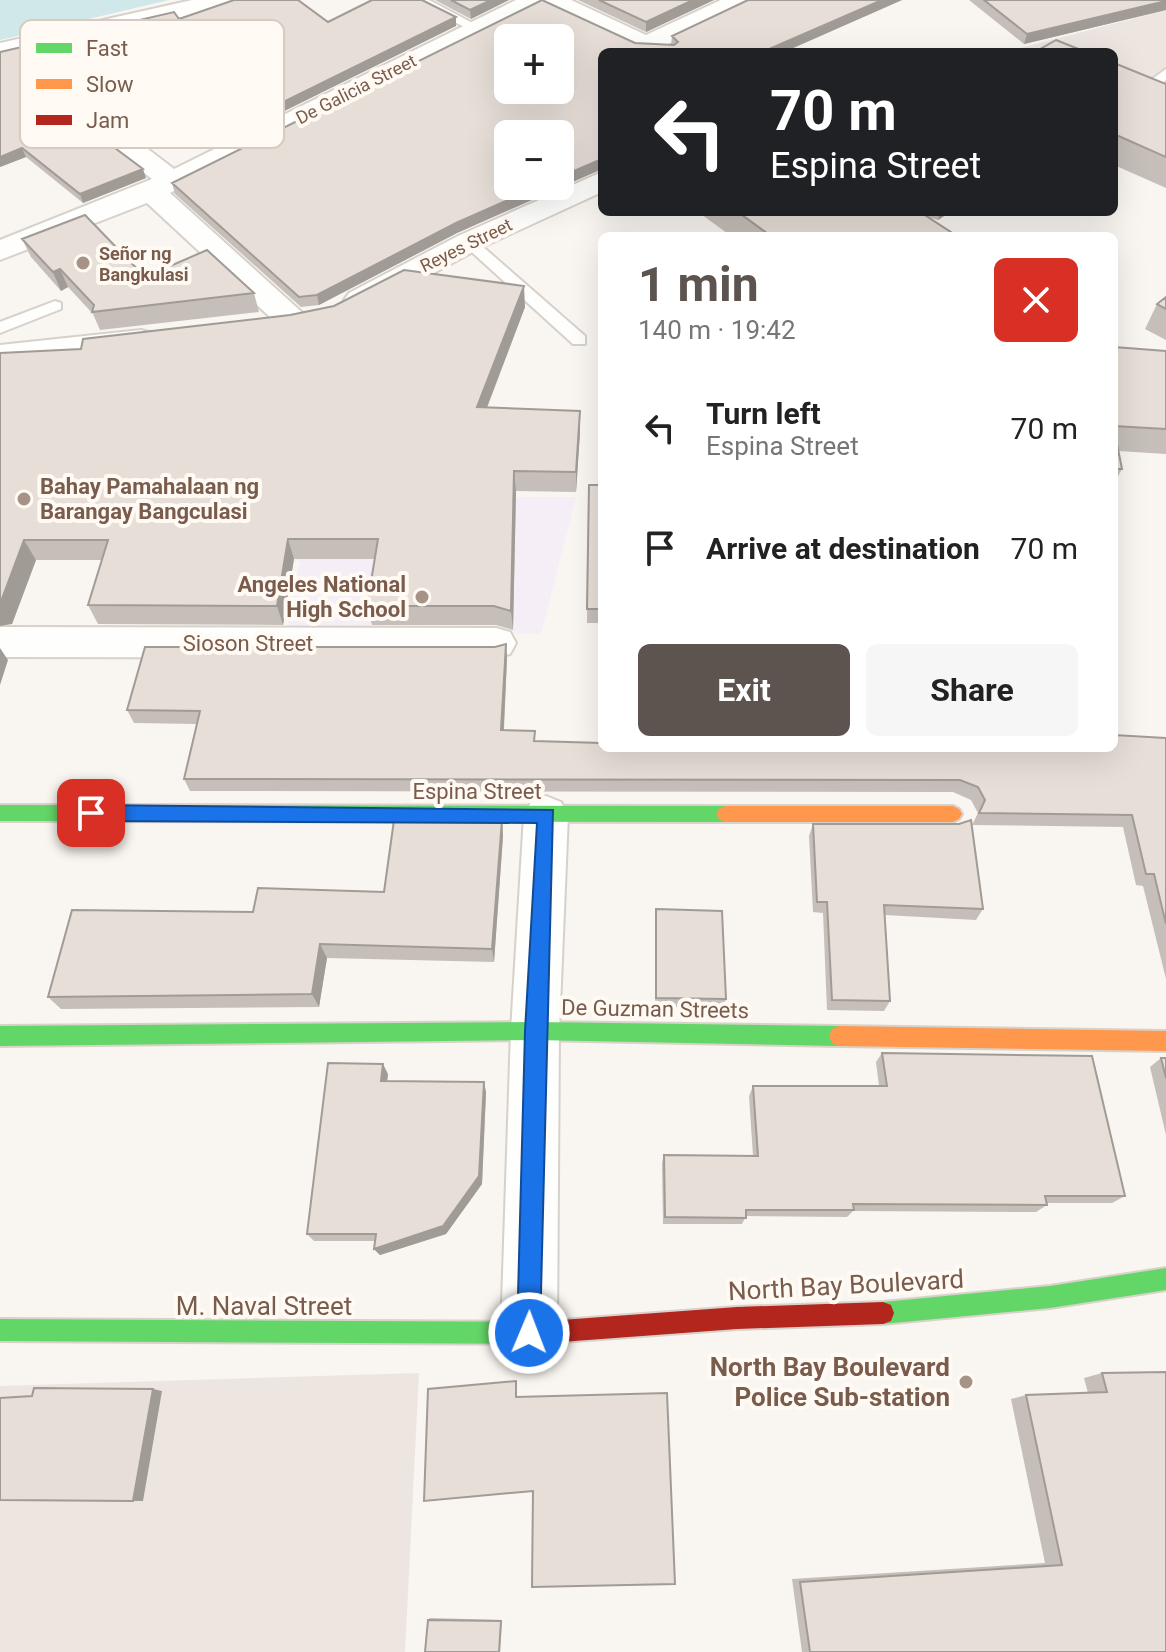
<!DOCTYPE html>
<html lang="en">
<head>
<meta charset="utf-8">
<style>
  body { margin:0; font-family:Roboto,sans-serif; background:#f6f6f6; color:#222; height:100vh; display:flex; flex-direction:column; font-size:30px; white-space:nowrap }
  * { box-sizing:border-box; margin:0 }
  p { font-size:26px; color:#767676 }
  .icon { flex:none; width:44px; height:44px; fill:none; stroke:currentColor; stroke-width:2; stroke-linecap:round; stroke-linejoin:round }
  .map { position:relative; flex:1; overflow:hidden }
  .drawer { position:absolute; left:598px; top:232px; width:520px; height:520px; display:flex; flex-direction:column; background:#fff; border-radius:12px; box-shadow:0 8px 32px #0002 }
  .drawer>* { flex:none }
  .guide { position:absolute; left:598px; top:48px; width:520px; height:168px; border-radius:12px; box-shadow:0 8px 32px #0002; background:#202124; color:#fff; overflow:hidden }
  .controls { position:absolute; left:494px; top:24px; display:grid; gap:16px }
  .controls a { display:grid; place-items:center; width:80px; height:80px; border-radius:12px; background:#fff; box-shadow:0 8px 32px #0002; font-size:40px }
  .pin { position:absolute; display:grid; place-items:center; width:68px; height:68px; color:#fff; margin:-34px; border-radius:16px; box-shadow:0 4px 12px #0006 }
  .me { position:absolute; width:88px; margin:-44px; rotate:1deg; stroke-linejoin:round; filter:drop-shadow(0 0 6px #0008) }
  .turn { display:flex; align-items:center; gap:28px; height:168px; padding:0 40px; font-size:36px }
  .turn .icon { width:104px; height:104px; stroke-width:2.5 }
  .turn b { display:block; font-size:56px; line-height:68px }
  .round { display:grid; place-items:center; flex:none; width:84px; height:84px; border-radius:12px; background:#f6f6f6 }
  .head { display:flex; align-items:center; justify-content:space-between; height:136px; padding:0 40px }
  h1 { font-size:48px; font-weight:700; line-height:60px; color:#5d544f }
  .primary-button { display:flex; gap:16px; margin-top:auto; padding:16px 40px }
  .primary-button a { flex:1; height:92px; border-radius:12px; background:#5d544f; color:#fff; font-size:32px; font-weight:700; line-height:92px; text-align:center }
  .primary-button a+a { background:#f6f6f6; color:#222 }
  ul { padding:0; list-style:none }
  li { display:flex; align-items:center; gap:24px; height:120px; padding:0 40px }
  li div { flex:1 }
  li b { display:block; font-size:30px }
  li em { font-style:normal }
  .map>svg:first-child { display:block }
  .industrial { fill:#ede5e0 }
  .education { fill:#f6eef6 }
  .water { fill:#d0e8ea }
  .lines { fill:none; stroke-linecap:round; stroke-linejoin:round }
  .lane-casing { stroke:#d7d1cb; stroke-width:4 }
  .street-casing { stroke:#d7d1cb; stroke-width:4 }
  .fast-casing { stroke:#d9d2cb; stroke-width:4 }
  .slow-casing { stroke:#d9d2cb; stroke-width:4 }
  .jam-casing { stroke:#d9d2cb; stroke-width:4 }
  .lane { fill:#fefefd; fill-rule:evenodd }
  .street { fill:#fefefd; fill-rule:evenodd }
  .fast { fill:#63d668; fill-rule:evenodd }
  .slow { fill:#ff974d; fill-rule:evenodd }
  .jam { fill:#b3261e; fill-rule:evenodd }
  .wall { fill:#c6bfb9; fill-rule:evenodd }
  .shaded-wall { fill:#a19b96 }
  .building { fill:#e6ded7; stroke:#a19b96; stroke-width:2; fill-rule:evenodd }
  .route { fill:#1a73e8; stroke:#114b97; stroke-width:2 }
  .poi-dot { fill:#a69286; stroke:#fffaf3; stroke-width:3 }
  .labels { text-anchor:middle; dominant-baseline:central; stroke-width:8; stroke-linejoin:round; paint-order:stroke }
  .far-street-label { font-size:18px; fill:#7a5c4d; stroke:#fffaf3 }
  .far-poi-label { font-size:18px; font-weight:bold; fill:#7a5c4d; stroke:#fffaf3; text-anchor:start }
  .poi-label { font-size:22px; font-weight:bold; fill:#7a5c4d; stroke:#fffaf3; text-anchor:start }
  .street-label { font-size:22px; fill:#7a5c4d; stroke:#fffaf3 }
  .near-street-label { font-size:26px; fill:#7a5c4d; stroke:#fffaf3 }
  .near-poi-label { font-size:26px; font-weight:bold; fill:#7a5c4d; stroke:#fffaf3; text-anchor:end }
  .key { fill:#fffaf3; stroke:#d7cbc1; stroke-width:2 }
  .key-label { font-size:22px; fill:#7a5c4d }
</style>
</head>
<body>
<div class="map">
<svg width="1166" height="1652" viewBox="0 0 1166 1652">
  <rect width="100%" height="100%" fill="#f9f5f0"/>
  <path class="industrial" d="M1166,10V112L1114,90V52H1025L1017,49Z
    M419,1373L405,1652H0V1386Z"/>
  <path class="education" d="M264,497H576L541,634L287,632L300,561L191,560Z"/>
  <path class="water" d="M0,0H169L0,40Z"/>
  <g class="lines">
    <defs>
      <path id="lane" d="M413,0H429L480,27L470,30Z
        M1166,69V80L1158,88H1148V82Z
        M464,239H474L585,336V344H573L464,245Z
        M55,301L61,303V309L0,333V322Z"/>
      <path id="street" d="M192,0H237L225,7L0,59V43Z
        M516,0H571L646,35L721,0H753L750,5L666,45L674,52L636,50L543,6L170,193L306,316L311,323L306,330L295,333L284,330L147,203L0,260V240L152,179L93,134L89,128L93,122H113L174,169Z
        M602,172V192L480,248L371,307L360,310L349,307L344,300L349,293L458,236Z
        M141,330L153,333L157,340L153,347L0,367V345Z
        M0,627L496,628L510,632L516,643L510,654L496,658L0,657Z
        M546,796L561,802L568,815L559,1031L557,1333L549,1353L529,1361L509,1353L501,1333L511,1031L524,815L531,802Z"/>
      <path id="fast" d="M0,805L725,806L731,809L734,814L731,819L725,822L0,821Z
        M535,1022L839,1026L846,1029L849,1036L846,1043L839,1046L535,1040L0,1046V1026Z
        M1166,1268V1290L1050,1308L883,1324L875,1321L872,1313L875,1305L883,1302L1050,1286Z
        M0,1319L534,1322L542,1325L545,1333L542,1341L534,1344L0,1341Z"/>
      <path id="slow" d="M725,806H953L959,809L962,814L959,819L953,822H725L719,819L716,814L719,809Z
        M839,1026L1166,1031V1051L839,1046L832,1043L829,1036L832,1029Z"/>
      <path id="jam" d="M883,1302L891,1305L894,1313L891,1321L883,1324L737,1329L534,1344L526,1341L523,1333L526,1325L534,1322L737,1307Z"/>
    </defs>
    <use href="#lane" class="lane-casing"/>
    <use href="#street" class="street-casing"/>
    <use href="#fast" class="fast-casing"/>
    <use href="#slow" class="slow-casing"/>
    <use href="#jam" class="jam-casing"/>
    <use href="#lane" class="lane"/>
    <use href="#street" class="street"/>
    <use href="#fast" class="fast"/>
    <use href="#slow" class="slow"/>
    <use href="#jam" class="jam"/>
  </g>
  <path class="wall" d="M435,0H509L471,19Z
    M542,0L635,43L671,45L672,36L748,0H902L784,52H602V169L457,233L319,305L301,307L175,194L172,183ZM508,38H560V90H508ZM508,134H560V186H508Z
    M578,0H714L646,32Z
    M969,0H1166V10L1024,44Z
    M179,19L328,22L456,26L226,140L163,94L113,119H93L87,126L146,178L83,203L26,157L0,167Z
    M1114,63L1166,84V188L1114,165Z
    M698,212H950L938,220L926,216L957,236H731Z
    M22,239L145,277L254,293L259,312L100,330L93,314L68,287L61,291L31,257Z
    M1166,297V340L1145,329L1157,304Z
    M525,307L487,408L580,411V432L576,492L516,491L513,630L496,625H372L367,606L375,559H294L283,625L98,624L88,605L102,560H36L12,624L0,353L81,349Z
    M1114,347L1166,351V454L1118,451L1122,469L1114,484Z
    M589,485H602V623H587Z
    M506,644L507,658L504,730L535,741L602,748H1114L1166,738V979L1143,886L1136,885L1123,827L972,825L978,813L971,800L953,792L190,791L184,779L197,724L134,723L127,710L495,647Z
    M502,820L503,836L494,962L327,958L319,1007L61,1009L48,997L253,912L384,892Z
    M813,824L983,909L976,920L885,915L890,1001L884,1011L827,1010L823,913L813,912L809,836Z
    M656,909L726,999L723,1008L655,1007V920Z
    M882,1053L1125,1196L1112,1203H1046L1047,1205L1036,1212L853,1211L847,1217L746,1216L742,1224H663L662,1163L664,1155L753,1156L749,1096L753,1086H879L876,1062Z
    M1161,1058H1166V1135L1150,1067Z
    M388,1074L387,1081L486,1092L482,1184L446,1234L380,1255L374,1249L375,1241H314L307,1234Z
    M1102,1373L1166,1652H802L792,1579L1045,1563L1011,1399L1026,1395L1088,1393L1084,1378Z
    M430,1618L502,1620L500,1652H425L428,1620Z"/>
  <path class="shaded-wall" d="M491,0H509L471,19L470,10Z
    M693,0H714L646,32V22Z
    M882,0H902L784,52H762Z
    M1166,1V10L1024,44L1027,34Z
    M456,17V26L226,140L224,131Z
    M161,85L163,94L113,119L110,110Z
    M90,110L93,119L86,126L83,117Z
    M22,148L26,157L0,167V157Z
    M602,159V169L457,233L319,305L317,295L456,223L540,186H560V177Z
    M143,169L146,178L83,203L80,194Z
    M940,212H950L938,220Z
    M60,269L68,287L61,291L53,272Z
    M524,286L525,307L479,428L477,407Z
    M580,411V432L576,492V472Z
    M514,471L516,491L513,630L511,611Z
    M288,539L294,559L283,625L277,606Z
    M24,540L36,560L12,624L0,626V604Z
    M506,644L507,658L503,743L501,730Z
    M0,648L8,660L0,685Z
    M502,820L503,836L494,962L492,949Z
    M320,944L327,958L319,1007L312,994Z
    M383,1064L388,1074L386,1091L381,1081Z
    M484,1082L486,1092L482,1184L446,1234L380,1255L374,1249Z
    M153,1389L162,1391L143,1501H133Z"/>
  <path class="building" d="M234,0H298L328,22L372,0H422L456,17L224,131L161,85L110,110H90L83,117L87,127L143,169L80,194L22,148L0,157V52L174,12L179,19Z
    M451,0H491L470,10Z
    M542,0L635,43L674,45L678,42L672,36L748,0H882L762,52H602V159L560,177V134H508V186H540L456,223L317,295L299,297L172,183ZM508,38H560V90H508Z
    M599,0H693L646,22Z
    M984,0H1166V1L1027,34Z
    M1056,40L1086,52H1035Z
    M1114,63L1166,84V157L1114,134Z
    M738,212H920L957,236H771Z
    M85,215L145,277L207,250L254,293L92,312L94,305L60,269L53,272L22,239Z
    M404,270L524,286L477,407L580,411L576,472L514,471L511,611L494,606H367L378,539H288L277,606L88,605L108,540H24L0,604V353L81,349L83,339L290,315L334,306Z
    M1166,297V309L1157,304Z
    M1114,347L1166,351V429L1114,426Z
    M1114,429L1122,469H1114Z
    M589,485H602V609H587Z
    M506,644L501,730L535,731L534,741L602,743V748H1114V735L1166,738V924L1154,874H1146L1132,815L979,813L985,800L978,787L960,780L184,779L200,711L127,710L145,647H495Z
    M394,820H502L492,949L320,944L312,994L48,997L72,910L253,912L258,888L384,892Z
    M971,820L983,909L884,905L890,1001L832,1000L827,902H817L813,824H959Z
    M656,909L722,911L726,999L656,998Z
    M882,1053L1092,1056L1125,1196H1045L1047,1205L853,1204L854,1210H746V1218L665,1217L664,1155L758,1156L753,1086H887Z
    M1161,1058H1166V1078Z
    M328,1063L383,1064L381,1081L484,1082L479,1176L443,1226L374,1249L376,1234H307Z
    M1166,1372V1652H810L800,1582L1062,1565L1026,1395L1107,1392L1102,1373Z
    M516,1381V1397L667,1393L675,1584L532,1587L533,1491L424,1501L428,1389Z
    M34,1388L153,1389L133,1501L0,1500V1398L32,1396Z
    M428,1620L501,1621L499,1652H425Z"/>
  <path class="route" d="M91,805L553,810L540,1333L537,1341L529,1345L521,1341L517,1333L525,1031L537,823L91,821L82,813Z"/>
  <g class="poi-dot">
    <circle cx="83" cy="263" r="8"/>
    <circle cx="24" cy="499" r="8"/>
    <circle cx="422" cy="597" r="8"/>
    <circle cx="966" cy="1382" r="8"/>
  </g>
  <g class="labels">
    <g class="far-street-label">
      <text transform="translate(356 89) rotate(-27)">De Galicia Street</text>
      <text transform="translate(466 245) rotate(-26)">Reyes Street</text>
    </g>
    <g class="far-poi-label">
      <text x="99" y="253">Señor ng<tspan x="99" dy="21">Bangkulasi</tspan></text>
    </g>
    <g class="poi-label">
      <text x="40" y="486">Bahay Pamahalaan ng<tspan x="40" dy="25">Barangay Bangculasi</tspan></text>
      <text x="406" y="584" text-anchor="end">Angeles National<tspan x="406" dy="25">High School</tspan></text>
    </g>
    <g class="street-label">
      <text x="248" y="643">Sioson Street</text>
      <text x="477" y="791">Espina Street</text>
      <text transform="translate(655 1009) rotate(1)">De Guzman Streets</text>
    </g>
    <g class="near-street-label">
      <text transform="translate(846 1285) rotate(-3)">North Bay Boulevard</text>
      <text x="264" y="1306">M. Naval Street</text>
    </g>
    <g class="near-poi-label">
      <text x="950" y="1367">North Bay Boulevard<tspan x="950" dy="30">Police Sub-station</tspan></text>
    </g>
  </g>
  <rect x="20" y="20" width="264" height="128" rx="12" class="key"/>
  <rect x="36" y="43" width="36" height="10" fill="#63d668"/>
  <rect x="36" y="79" width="36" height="10" fill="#ff974d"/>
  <rect x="36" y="115" width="36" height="10" fill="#b3261e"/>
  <g class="key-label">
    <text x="86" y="56">Fast</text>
    <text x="86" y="92">Slow</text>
    <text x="86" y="128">Jam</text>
  </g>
</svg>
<div class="controls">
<a>+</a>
<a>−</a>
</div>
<div class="pin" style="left:91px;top:813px;background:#d93025"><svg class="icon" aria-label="arrive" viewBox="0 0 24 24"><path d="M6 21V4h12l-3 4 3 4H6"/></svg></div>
<svg class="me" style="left:529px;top:1333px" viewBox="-20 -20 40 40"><circle r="17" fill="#1a73e8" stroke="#fff" stroke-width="3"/><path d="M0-11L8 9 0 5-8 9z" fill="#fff"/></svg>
<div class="guide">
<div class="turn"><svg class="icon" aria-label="left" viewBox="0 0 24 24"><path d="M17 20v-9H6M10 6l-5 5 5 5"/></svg><div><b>70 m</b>Espina Street</div></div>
</div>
<section class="drawer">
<div class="head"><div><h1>1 min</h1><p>140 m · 19:42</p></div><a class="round" style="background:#d93025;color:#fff"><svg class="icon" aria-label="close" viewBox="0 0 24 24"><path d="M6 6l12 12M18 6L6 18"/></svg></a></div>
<ul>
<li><svg class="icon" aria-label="left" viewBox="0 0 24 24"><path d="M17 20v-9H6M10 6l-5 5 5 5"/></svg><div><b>Turn left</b><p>Espina Street</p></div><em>70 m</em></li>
<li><svg class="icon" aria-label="arrive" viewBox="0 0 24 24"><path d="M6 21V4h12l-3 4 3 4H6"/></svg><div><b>Arrive at destination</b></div><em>70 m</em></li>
</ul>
<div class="primary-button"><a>Exit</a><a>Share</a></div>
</section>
</div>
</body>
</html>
